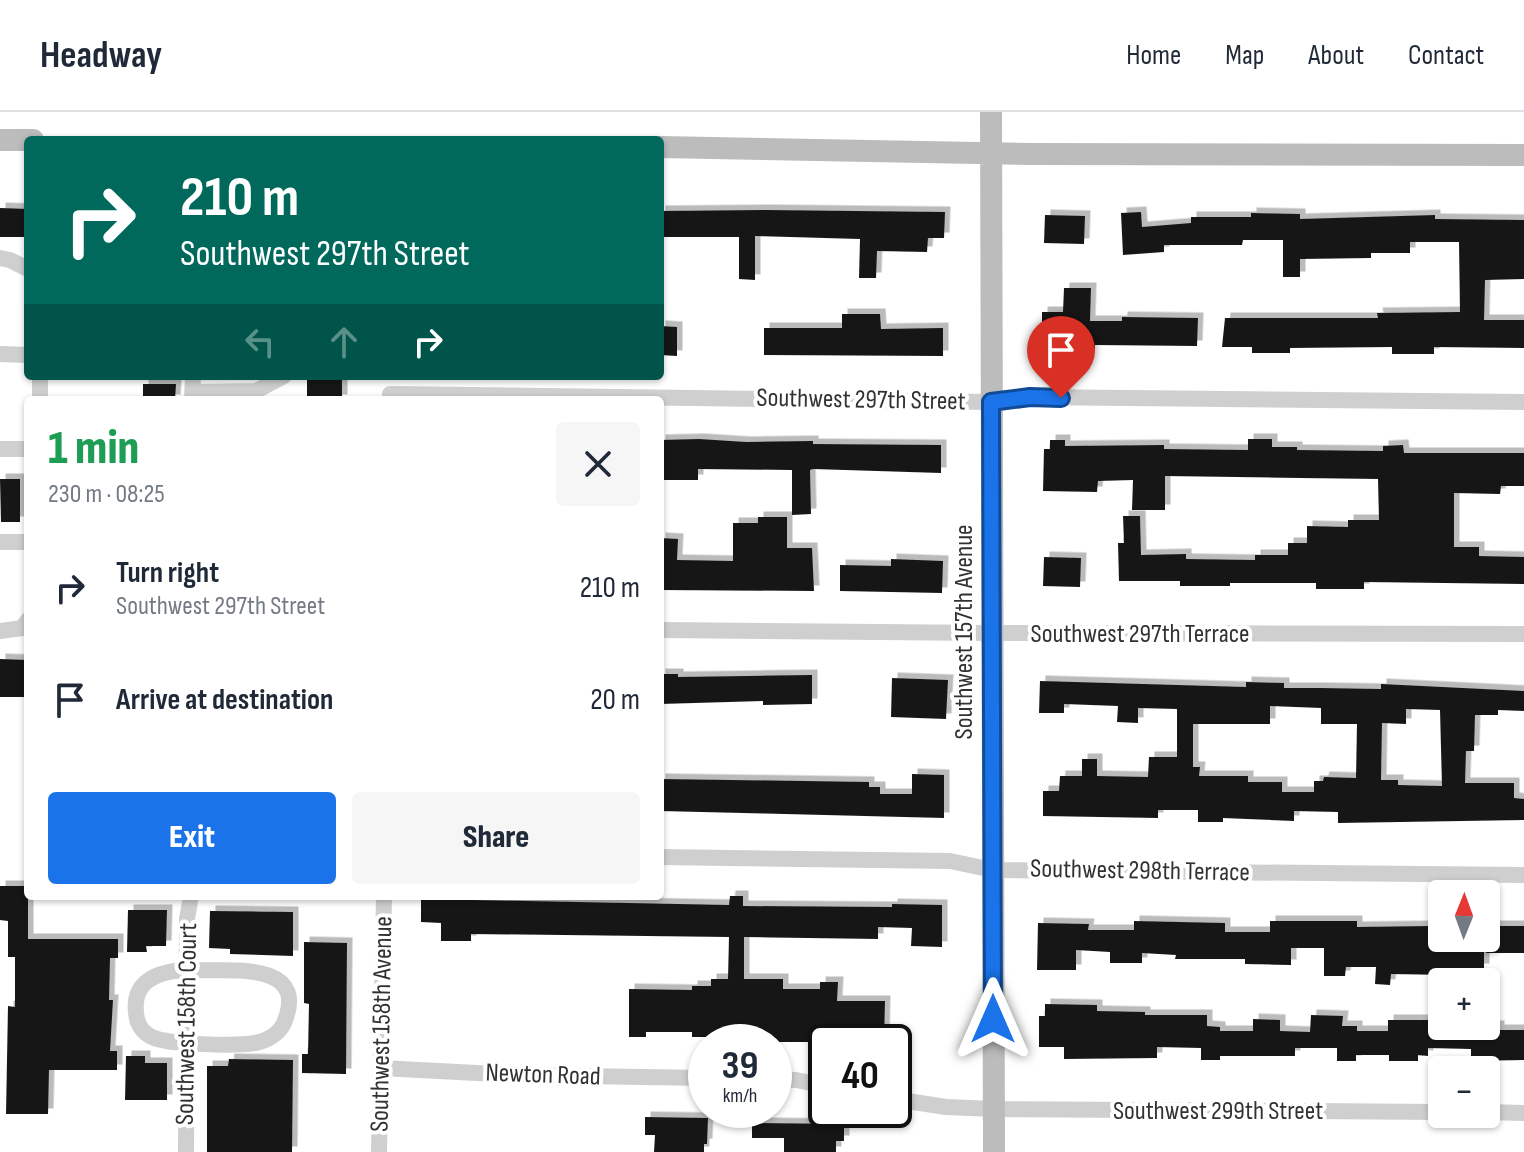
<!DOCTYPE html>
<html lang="en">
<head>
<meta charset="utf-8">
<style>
  body { margin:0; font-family:"Sofia Sans Condensed",sans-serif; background:#f6f6f7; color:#1f2937; height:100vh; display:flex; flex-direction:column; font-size:30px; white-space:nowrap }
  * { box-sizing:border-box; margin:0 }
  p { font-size:26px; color:#747a83 }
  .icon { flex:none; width:44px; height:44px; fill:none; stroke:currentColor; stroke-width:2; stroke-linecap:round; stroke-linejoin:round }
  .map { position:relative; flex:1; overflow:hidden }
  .drawer { position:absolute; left:24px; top:284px; width:640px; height:504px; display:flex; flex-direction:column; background:#fff; border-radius:8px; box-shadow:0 2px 6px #0004 }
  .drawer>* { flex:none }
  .banner { position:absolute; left:24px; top:24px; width:640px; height:244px; border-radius:8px; box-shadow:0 2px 6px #0004; background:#00695c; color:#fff; overflow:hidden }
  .needle { width:52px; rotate:1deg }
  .fabs { position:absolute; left:1428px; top:768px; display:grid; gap:16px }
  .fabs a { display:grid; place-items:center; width:72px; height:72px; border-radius:8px; background:#fff; box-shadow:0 2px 6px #0004; font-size:40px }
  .speed { position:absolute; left:688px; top:912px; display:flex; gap:16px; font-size:40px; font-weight:700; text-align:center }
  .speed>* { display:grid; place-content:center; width:104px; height:104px; border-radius:50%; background:#fff; box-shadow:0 2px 6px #0004; line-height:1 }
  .speed small { font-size:20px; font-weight:400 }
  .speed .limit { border:4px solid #111; border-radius:12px; background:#fff; color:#111 }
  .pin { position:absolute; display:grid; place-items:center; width:68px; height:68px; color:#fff; margin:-82px -34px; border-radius:50% 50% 50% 0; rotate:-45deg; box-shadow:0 0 8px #0007 }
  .pin .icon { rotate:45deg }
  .me { position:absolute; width:88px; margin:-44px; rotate:0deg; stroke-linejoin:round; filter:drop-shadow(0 0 6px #0008) }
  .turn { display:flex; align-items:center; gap:28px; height:168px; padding:0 24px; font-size:36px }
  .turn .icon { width:104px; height:104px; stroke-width:2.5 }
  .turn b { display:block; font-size:56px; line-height:68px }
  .lanes { display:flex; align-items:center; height:76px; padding:0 24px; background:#0003; justify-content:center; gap:40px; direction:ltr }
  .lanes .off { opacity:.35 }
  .round { display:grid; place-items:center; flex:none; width:84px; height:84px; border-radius:8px; background:#f6f6f7 }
  .headline { display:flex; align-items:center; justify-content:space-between; height:136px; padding:0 24px }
  h1 { font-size:48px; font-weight:800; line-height:60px; color:#1e9e55 }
  .button { display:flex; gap:16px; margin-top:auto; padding:16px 24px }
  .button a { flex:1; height:92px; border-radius:8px; background:#1a73e8; color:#fff; font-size:32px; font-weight:800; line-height:92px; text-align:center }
  .button a+a { background:#f6f6f7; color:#1f2937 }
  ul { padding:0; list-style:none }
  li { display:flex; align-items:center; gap:24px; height:112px; padding:0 24px }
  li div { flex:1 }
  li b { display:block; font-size:30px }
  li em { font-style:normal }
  header { display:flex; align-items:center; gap:48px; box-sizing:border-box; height:112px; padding:0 40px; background:#fff; border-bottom:2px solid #e0e1e3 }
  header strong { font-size:38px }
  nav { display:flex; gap:44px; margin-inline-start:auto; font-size:28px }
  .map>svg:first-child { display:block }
  .building { fill:#191919; fill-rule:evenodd; filter:url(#shadow) }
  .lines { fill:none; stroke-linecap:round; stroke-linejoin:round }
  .street { stroke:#cfcfcf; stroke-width:16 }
  .secondary { stroke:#bcbcbc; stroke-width:22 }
  .route-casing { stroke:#114b97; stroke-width:20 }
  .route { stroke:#1a73e8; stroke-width:14 }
  .labels { text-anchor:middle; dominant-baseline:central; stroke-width:8; stroke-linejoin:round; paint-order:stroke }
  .street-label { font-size:26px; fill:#323232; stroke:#fff }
</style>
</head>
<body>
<header>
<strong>Headway</strong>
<nav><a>Home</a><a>Map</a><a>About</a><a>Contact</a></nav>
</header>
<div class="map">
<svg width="1524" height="1040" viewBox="0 0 1524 1040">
  <defs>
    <filter id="shadow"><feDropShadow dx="5.5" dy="-5.5" stdDeviation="0" flood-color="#0004"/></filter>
  </defs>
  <rect width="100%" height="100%" fill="#fff"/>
  <path class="building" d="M0,96L28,97V125H0Z
    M765,98L945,100L944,126H928L927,140L877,139L876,166H859L860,127L755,124V168L739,167V125H660V99Z
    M1141,100L1142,115L1191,111V105H1251V101L1300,102V107L1435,103V107L1524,108V167L1485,168L1484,208H1524V236L1434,235V242H1392V235L1290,236V241H1252V235H1222L1225,206H1378L1377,201L1460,200L1459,130H1410V141H1371V146L1300,147V165H1283V128H1243L1242,133H1164V140L1123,143L1121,101Z
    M1045,103L1085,104L1084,132L1044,131Z
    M1064,176H1091L1090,209H1122V205L1198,206L1197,234L1095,233V238L1042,237V200H1063Z
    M842,202H880L881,217L943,216V244L764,243V216H842Z
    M660,214L677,215V244L660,243Z
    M307,264H342V288H307Z
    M143,272H176L175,288H143Z
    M699,327L746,330L813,329V332L941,333V361L813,357L810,358L811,402L792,403V358L698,357V368H660V328Z
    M1248,327H1272V335H1297V338L1383,339V334L1403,333L1404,341H1524V374H1501L1500,382L1454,381V435H1479V444L1524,445V472L1364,470V477H1316V471H1230V474H1180V469H1119L1118,431H1124L1123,404H1140L1141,443L1186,442V447L1255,448V443H1288V431H1307V414L1348,415V408H1379L1378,367L1165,364V398H1132L1133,368L1098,369L1097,380L1043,379L1044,337H1050V328H1065V334L1164,333V337L1248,338Z
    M0,367H20V410H1Z
    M758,405H787V436H812L814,479L660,478V426L678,427L677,448L733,449V411H758Z
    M1044,445L1081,446L1080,475L1043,474Z
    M891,447L943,449L942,481L840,479V453L891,454Z
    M0,547L28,548V585H0Z
    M660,562H678V565L812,563V592L763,593V589L660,592Z
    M892,566L948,568L946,607L891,605Z
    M1040,569L1246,575V570L1284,571V576H1321L1381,577V572L1524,579V599L1498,598V603H1475L1474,639H1466L1465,671H1514V686L1524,687V708L1338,711V700L1294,699V709L1223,706V710H1198V698H1158V706L1043,704V679H1059L1060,664H1082V647H1097V664L1148,665L1149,645H1177V597L1138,596V611L1117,610L1118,594L1064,592V601H1039ZM1270,594L1321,596V612H1357L1356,666L1324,665L1323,669H1314V680H1282V670H1248V664H1199L1200,655H1193V612H1270ZM1406,597L1440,598L1442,674L1398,673V668H1381L1382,611L1406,612Z
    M912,662L944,663V706L660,699V667L869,670V675H880V682H912Z
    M0,774H28V827H118V846H110L109,888H113L110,939H117V958H49L48,1002H6L8,894L15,895V845H8V809L0,808Z
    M730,784H743V794L892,795V792L942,793V835L911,834L912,816L878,815V827L744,825V867H783V877H820V870H838L837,889H885L884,930H768V926H729V930H714V925H692V920H646V925H629V877L692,878V874H711V867H728L729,825L471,822V829H441V811L421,810V787L729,793Z
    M128,798H167L166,834H146L147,840H127Z
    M210,799L293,800V844L230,842V837L209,836Z
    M1134,809L1225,811V820H1270V809H1357V815L1431,814V826H1484V857L1448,858V863L1391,862L1390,873L1375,872L1376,855H1346L1345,864H1324V836H1291V853L1245,852V847H1175L1176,843L1142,841V851H1110V840L1076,838V858H1037L1038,811L1089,812L1088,818H1134Z
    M1486,814H1524V841H1486Z
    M304,830L347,831L346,962L302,961V942H308L309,892L304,891Z
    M1045,892L1097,893V899L1145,900V903H1207V914L1220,915V919H1253V907L1280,908V919L1310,920L1311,903L1343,904L1342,914H1357V919H1388V908H1436V914H1499V918H1524V948L1471,949V937L1428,936V944L1418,943V949H1389V943H1356V949H1337V936H1295V944H1220V948H1201V936L1157,935V946L1064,947V935H1039V904H1045Z
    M126,944H145V951H167V988H125Z
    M229,947L293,948L292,1040H207V954H228Z
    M645,1005L708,1006L707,1032H704V1040H654L655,1023H645Z
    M752,1011L844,1012V1029H836V1040H784V1026H752Z"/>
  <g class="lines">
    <path class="street" d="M0,146L10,148L28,157
      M0,242L28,243
      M193,280L256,279L284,264
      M390,282L991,290L1030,285L1524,290
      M40,288V264
      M192,288L193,264
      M0,337H28
      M0,430H28
      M660,518L991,521L1524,522
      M0,519L22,516L28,508
      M660,745L950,749L993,758L1524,763
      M182,858C218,861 312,844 284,911C279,922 267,929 255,931C237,934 168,933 152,925C145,922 139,915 137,907C130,873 151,861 182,858Z
      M381,956L516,963L706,966
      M774,967L796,968L826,974
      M894,987L946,995L993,997L1442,1000
      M1486,1000L1524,1001
      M186,1040L187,807L191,784
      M379,1040L384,784"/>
    <path class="secondary" d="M991,0L994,1040
      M0,28H33
      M660,35L1030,42L1524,43"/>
  </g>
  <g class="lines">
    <defs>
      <path id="route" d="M993,907L991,290L1030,285L1061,286"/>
    </defs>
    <use href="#route" class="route-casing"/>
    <use href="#route" class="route"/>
  </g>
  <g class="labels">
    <g class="street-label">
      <text transform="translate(861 288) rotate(1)">Southwest 297th Street</text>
      <text transform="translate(964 520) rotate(-90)">Southwest 157th Avenue</text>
      <text x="1140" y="522">Southwest 297th Terrace</text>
      <text transform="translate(1140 759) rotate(1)">Southwest 298th Terrace</text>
      <text transform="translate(187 912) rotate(-89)">Southwest 158th Court</text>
      <text transform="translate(382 912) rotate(-89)">Southwest 158th Avenue</text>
      <text transform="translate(543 963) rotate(2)">Newton Road</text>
      <text x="1218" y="999">Southwest 299th Street</text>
    </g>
  </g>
</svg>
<div class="fabs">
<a><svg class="needle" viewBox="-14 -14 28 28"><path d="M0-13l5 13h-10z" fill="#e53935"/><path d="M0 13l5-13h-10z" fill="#747a83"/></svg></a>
<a>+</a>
<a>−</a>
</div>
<div class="speed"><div>39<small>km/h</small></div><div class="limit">40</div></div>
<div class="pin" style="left:1061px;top:286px;background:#d93025"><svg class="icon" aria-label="arrive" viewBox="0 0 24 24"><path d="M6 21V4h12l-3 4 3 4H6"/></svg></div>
<svg class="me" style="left:993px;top:907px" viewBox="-20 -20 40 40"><path d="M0-17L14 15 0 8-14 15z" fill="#1a73e8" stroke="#fff" stroke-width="4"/></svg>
<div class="banner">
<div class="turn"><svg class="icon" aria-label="right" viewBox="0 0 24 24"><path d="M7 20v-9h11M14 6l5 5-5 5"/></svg><div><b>210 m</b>Southwest 297th Street</div></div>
<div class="lanes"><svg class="icon off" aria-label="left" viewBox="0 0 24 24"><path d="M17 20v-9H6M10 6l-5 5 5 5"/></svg><svg class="icon off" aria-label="ahead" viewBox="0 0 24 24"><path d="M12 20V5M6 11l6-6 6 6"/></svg><svg class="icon" aria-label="right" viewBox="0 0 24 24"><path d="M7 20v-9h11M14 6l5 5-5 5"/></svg></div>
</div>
<section class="drawer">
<div class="headline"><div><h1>1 min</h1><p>230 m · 08:25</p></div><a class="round"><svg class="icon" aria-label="close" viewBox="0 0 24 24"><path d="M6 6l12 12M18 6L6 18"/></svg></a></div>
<ul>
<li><svg class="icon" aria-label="right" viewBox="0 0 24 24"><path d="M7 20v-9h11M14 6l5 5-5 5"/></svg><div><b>Turn right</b><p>Southwest 297th Street</p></div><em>210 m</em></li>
<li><svg class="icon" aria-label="arrive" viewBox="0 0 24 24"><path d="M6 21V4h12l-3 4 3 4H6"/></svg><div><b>Arrive at destination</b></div><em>20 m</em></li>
</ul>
<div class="button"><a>Exit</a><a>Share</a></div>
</section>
</div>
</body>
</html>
